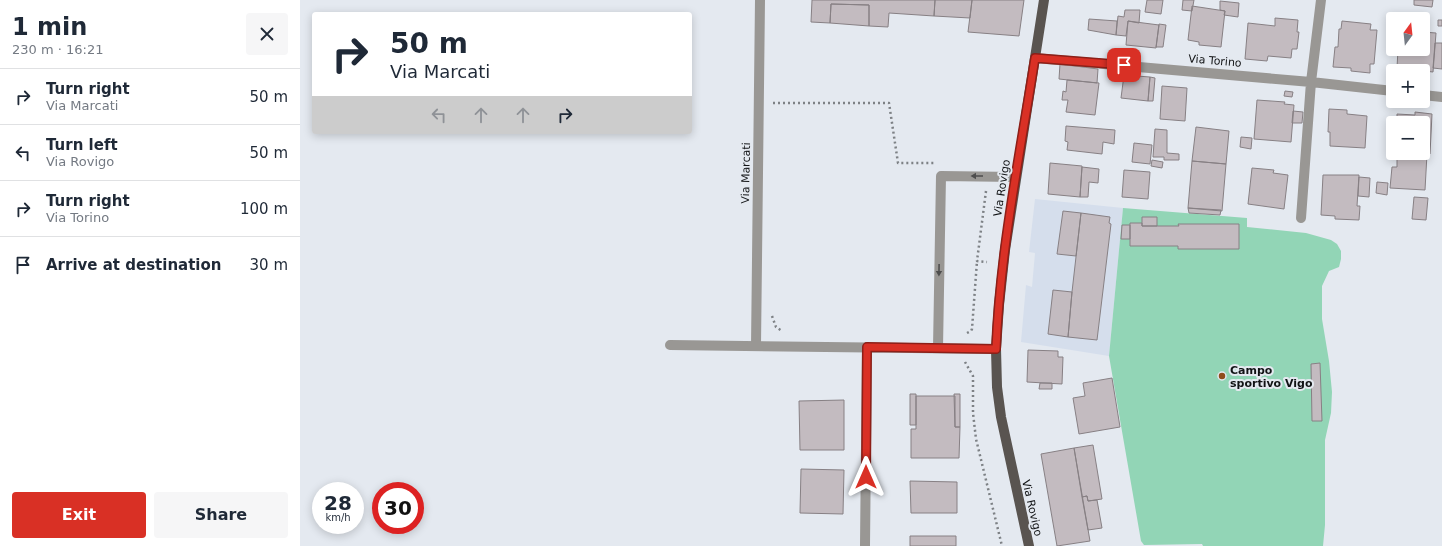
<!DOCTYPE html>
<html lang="en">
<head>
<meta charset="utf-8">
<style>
  body { margin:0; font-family:"DejaVu Sans",sans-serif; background:#f6f6f7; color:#1f2937; height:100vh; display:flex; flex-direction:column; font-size:15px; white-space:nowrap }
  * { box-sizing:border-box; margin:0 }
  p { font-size:13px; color:#747a83 }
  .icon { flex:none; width:22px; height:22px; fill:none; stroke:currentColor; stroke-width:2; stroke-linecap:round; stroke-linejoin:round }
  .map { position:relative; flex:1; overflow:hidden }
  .sheet { display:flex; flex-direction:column; background:#fff; width:300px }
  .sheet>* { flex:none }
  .guide { position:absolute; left:12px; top:12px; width:380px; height:122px; border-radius:4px; box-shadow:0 2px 10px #0003; background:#fff; color:#1f2937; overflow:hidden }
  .needle { width:26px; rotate:15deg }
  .fabs { position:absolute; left:1086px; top:12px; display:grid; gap:8px }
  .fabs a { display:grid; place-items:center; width:44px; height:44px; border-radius:4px; background:#fff; box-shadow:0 2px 10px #0003; font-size:20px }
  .speed { position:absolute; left:12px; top:482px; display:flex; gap:8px; font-size:20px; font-weight:700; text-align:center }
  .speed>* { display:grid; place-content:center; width:52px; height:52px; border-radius:50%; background:#fff; box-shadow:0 2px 10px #0003; line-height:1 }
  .speed small { font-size:10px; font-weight:400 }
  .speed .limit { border:6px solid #d22; background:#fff; color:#111 }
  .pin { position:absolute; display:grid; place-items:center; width:34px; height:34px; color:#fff; margin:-17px; border-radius:8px; box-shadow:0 2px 6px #0006 }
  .me { position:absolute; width:44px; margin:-22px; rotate:0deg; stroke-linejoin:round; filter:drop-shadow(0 0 3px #0008) }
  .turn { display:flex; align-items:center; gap:14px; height:84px; padding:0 12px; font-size:18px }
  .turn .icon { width:52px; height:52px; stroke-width:2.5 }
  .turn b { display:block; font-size:28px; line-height:34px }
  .lanes { display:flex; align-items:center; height:38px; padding:0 12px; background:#0003; justify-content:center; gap:20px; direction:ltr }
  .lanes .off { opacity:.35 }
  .round { display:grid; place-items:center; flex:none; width:42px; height:42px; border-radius:4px; background:#f6f6f7 }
  .headline { display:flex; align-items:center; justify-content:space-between; height:68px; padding:0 12px }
  h1 { font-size:24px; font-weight:700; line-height:30px }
  .cta { display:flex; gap:8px; margin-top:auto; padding:8px 12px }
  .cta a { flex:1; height:46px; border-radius:4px; background:#d93025; color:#fff; font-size:16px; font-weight:700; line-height:46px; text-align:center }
  .cta a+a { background:#f6f6f7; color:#1f2937 }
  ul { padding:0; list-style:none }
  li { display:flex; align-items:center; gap:12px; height:56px; padding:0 12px; border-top:1px solid #e0e1e3 }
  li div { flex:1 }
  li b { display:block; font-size:15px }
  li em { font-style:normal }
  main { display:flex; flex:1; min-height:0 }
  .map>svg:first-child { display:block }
  .built { fill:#d5deec }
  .green { fill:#92d5b6 }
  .building { fill:#c3bbc0; stroke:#878084 }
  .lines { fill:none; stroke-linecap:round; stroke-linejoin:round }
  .path { stroke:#7d8185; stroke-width:2.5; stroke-dasharray:2 3; stroke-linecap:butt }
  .minor { stroke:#999794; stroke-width:10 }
  .major { stroke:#595450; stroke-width:10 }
  .oneway { fill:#4e4e4e }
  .route-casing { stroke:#8d1f18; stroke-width:10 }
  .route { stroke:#d93025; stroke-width:7 }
  .poi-dot { fill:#8f4d1b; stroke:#e4e9f0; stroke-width:1.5 }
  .labels { text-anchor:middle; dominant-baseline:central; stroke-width:4; stroke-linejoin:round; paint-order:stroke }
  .street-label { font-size:11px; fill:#111315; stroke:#e4e9f0 }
  .poi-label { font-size:11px; font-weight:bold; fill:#111315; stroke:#e4e9f0; text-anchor:start }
</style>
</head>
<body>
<main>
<section class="sheet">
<div class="headline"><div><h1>1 min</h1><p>230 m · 16:21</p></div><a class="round"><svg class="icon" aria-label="close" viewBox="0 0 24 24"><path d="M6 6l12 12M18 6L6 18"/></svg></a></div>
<ul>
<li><svg class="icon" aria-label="right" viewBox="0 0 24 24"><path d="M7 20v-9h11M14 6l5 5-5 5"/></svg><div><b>Turn right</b><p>Via Marcati</p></div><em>50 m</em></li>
<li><svg class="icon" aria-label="left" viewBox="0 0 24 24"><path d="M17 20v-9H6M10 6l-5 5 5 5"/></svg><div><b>Turn left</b><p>Via Rovigo</p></div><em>50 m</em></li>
<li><svg class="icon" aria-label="right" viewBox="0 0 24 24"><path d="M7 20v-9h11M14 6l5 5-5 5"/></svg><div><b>Turn right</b><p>Via Torino</p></div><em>100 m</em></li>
<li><svg class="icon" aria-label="arrive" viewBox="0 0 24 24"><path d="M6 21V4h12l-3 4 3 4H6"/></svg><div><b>Arrive at destination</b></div><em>30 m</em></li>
</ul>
<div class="cta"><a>Exit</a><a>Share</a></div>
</section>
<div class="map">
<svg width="1142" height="546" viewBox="0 0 1142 546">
  <rect width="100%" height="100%" fill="#e4e9f0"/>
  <path class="built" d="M735,199L823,208L809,356L721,342L726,285L732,287L735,253L729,252Z"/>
  <path class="green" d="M823,208L947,218V227L1006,233L1031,240L1037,244L1041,251V259L1039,267L1029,271L1022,286V319L1029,361L1032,392L1031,413L1025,440V525L1023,546H903L902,544L844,545L841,541L809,356Z"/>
  <path class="building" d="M512,0H635L634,16L589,13L588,27L569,26V5L531,4L530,23L511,22Z
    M635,0H672L670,18L634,16Z
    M672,0H724L719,36L668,32Z
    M847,0H863L861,14L845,12Z
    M883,0H894L892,11L882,10Z
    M1114,0H1133L1132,7L1114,5Z
    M920,1L939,3L938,17L924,15L925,11L920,10Z
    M531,4L569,5V26L530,23Z
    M892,6L925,11L921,47L899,45V42L888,40Z
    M825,10H840L839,23L828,21L826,36L816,35L818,16L824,17Z
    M975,18L998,20L997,32H999L997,49H992L991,58L968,56L967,61L945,59L948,23L975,26Z
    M789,19L817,21L816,35L788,30Z
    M1138,20H1142V26H1138Z
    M828,21L859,25L856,48L826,45Z
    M1042,21L1071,24L1070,30H1077L1074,64H1070V73L1051,71V68L1033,67L1035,47H1038L1039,29H1041Z
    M859,24L866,25L863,47H856Z
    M1123,32L1136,33L1133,72L1097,68L1098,49H1123Z
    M1135,43H1142V69L1133,68Z
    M760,64L798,69L797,83L759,79Z
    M824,75L850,77L848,101L821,98Z
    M850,77L855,78L853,101H848Z
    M767,80L799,83L795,115L766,112L768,100H762L763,91L766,92Z
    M862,86L887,88L885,121L860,119Z
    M985,91L993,92L992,97L984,96Z
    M957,100L985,102L984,104L994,105L991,142L954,139Z
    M1029,109L1047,110V114L1067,116L1065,148L1030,146V132H1028Z
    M993,111L1003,112L1002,123H992Z
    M1115,112L1132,114L1130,154H1127L1125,190L1090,188L1092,167H1097V153H1123V123H1097V114L1115,115Z
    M766,126L815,130L814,144L803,142L802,154L767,150L768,142L765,141Z
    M896,127L929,131L926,164L892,161Z
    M855,129L867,130V153L879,154V160H864V157H853Z
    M941,137L952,138L951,149L940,147Z
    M834,143L852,145L850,164L832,162Z
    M852,160L863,162L862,168L851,166Z
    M892,161L926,164L922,211L888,208Z
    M750,163L782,166L780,197L748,194Z
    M782,167L799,169L798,183L789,182L788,197H780Z
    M952,168L974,170L973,173L988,175L984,209L948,204Z
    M824,170L850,172L848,199L822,197Z
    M1023,175H1059L1057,206H1060L1059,220L1035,219V216L1021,215Z
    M1059,177L1070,178L1069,197L1058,196Z
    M1077,182L1088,183L1087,195L1076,193Z
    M1114,197L1128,198L1126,220L1112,219Z
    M888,208L921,210L920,215L889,213Z
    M763,211L781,213L776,256L757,254Z
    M781,213L810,217L809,223L811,224L797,340L768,337L772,292Z
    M842,217H857V226H842Z
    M830,223H842V226H879L878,224H939V249H878V246H830Z
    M822,225H830V239H821Z
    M753,290L772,292L768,337L748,334Z
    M728,350L758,351V357H763L762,384L727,382Z
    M1020,363L1022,421H1012L1011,364Z
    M812,378L820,427L779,434L773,398L785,396L783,383Z
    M740,383H752V389H739Z
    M610,394H616V425H610Z
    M654,394H660V427H655Z
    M616,396H655V427H660L659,458H611V429H616Z
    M544,400V450H500L499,401Z
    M793,445L802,499L788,501L787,496L782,497L774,448Z
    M774,448L790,541L757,546L741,454Z
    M501,469L544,470L543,514L500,513Z
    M610,481L657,482V513H611Z
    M787,496L788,501L797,500L802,528L788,530L782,497Z
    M610,536H656V546H610Z"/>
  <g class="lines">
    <path class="path" d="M473,103H589L598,163H635
      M686,191L677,261L687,262
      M472,316L476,327L482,331
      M667,333L671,331L672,329L677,261
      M665,362L673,376V413L676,439L702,546"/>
    <path class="minor" d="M735,58L1011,82L1093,91
      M1123,95L1142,97
      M1001,218L1011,82L1021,0
      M370,345L696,349
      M456,346L460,0
      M638,348L641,176L716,177
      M565,546L567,347"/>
    <path class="major" d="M729,546L701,417L697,387L696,349L699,305L705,250L744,0"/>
  </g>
  <defs><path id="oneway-solid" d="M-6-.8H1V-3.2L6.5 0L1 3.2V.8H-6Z"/></defs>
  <g class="oneway">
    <use href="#oneway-solid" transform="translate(677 176) rotate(180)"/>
    <use href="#oneway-solid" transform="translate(639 270) rotate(91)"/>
  </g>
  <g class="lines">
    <defs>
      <path id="route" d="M566,477L567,347L696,349C700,251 720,154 735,58L824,65"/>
    </defs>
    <use href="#route" class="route-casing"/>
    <use href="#route" class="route"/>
  </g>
  <circle class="poi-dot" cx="922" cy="376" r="4"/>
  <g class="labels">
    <g class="street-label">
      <text transform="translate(915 61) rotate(5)">Via Torino</text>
      <text transform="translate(446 173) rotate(-89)">Via Marcati</text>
      <text transform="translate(702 188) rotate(-81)">Via Rovigo</text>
      <text transform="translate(732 508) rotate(77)">Via Rovigo</text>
    </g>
    <g class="poi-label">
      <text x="930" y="370">Campo<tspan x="930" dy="13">sportivo Vigo</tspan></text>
    </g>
  </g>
</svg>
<div class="fabs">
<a><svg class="needle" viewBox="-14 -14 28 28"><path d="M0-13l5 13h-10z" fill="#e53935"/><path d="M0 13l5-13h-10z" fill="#747a83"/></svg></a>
<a>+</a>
<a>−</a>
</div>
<div class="speed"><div>28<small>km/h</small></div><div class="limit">30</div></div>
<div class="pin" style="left:824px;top:65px;background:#d93025"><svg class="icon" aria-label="arrive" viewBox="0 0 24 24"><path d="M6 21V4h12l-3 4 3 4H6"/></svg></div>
<svg class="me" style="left:566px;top:477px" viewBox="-20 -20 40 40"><path d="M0-17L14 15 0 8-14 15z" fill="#d93025" stroke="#fff" stroke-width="4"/></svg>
<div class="guide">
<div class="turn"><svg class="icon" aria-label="right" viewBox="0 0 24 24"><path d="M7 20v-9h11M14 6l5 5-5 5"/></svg><div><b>50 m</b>Via Marcati</div></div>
<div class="lanes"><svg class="icon off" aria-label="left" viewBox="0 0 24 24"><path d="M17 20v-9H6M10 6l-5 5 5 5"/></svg><svg class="icon off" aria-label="ahead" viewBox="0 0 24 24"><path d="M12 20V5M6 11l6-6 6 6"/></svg><svg class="icon off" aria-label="ahead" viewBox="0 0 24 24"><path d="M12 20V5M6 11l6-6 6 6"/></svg><svg class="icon" aria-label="right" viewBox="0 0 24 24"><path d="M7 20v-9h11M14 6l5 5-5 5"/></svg></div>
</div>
</div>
</main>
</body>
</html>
